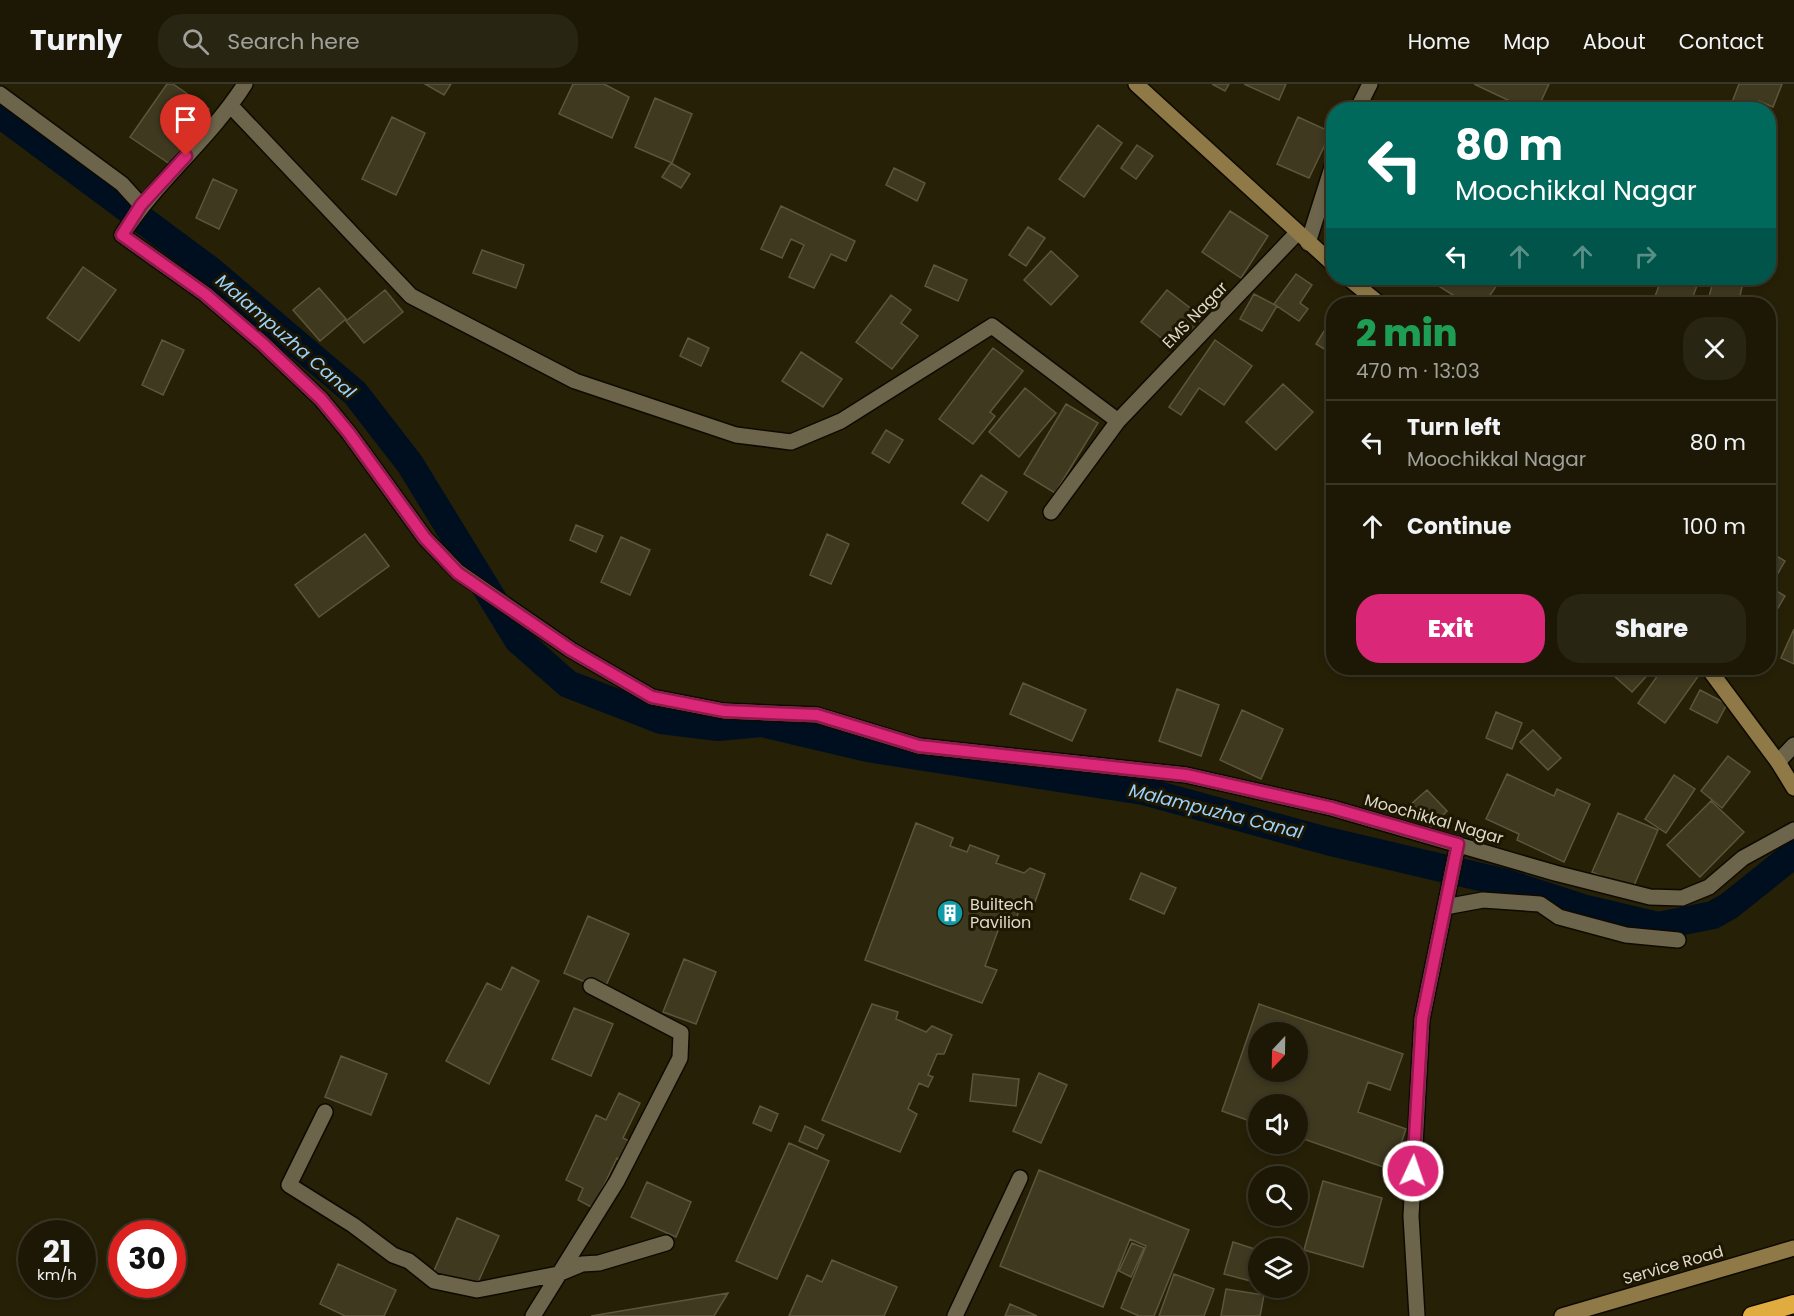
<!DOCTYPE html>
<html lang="en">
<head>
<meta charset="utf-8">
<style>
  body { margin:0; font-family:Poppins,sans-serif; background:#292513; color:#f1f3f6; height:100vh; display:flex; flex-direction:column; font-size:22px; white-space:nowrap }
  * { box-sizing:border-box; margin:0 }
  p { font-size:20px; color:#a0a09a }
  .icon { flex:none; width:33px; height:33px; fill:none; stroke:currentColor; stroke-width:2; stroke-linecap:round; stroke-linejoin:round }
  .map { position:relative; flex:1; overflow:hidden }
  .panel { position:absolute; left:1326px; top:213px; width:450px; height:378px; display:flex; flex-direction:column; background:#1c1805; border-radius:24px; box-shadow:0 3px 9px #0003,0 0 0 2px #3a3727 }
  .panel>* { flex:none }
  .top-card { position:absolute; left:1326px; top:18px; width:450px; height:183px; border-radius:24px; box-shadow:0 3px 9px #0003,0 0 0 2px #3a3727; background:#00695c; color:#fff; overflow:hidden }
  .needle { width:39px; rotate:202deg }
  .buttons { position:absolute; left:1248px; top:938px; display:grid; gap:12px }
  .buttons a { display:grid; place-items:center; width:60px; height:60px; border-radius:50%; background:#1c1805; box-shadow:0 3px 9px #0003,0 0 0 2px #3a3727; font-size:30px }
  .speed { position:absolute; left:18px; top:1136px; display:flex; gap:12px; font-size:30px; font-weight:700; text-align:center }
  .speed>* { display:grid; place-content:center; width:78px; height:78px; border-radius:50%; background:#1c1805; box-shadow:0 3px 9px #0003,0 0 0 2px #3a3727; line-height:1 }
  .speed small { font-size:15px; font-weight:400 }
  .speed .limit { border:9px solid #d22; background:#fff; color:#111 }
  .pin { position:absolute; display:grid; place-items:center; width:51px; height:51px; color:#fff; margin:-62px -26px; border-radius:50% 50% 50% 0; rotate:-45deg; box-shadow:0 0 6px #0007 }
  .pin .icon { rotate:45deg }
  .me { position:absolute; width:66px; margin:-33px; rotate:3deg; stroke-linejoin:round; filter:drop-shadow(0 0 4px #0008) }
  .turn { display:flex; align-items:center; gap:21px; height:126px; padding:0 30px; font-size:27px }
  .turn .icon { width:78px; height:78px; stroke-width:2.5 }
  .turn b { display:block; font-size:42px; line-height:51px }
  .lanes { display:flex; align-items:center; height:57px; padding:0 30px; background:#0003; justify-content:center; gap:30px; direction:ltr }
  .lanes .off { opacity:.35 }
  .round { display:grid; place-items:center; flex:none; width:63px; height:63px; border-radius:24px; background:#292513 }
  .summary { display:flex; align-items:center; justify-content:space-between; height:102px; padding:0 30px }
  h1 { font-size:36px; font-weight:800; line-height:45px; color:#1e9e55 }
  .button { display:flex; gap:12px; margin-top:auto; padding:12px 30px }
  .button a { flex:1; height:69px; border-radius:24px; background:#db2777; color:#fff; font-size:24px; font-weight:800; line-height:69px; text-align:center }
  .button a+a { background:#292513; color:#f1f3f6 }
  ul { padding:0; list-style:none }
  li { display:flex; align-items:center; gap:18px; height:84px; padding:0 30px; border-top:2px solid #3a3727 }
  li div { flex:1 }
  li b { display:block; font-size:22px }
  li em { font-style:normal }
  header { display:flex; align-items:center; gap:36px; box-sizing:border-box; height:84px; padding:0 30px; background:#1c1805; border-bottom:2px solid #3a3727 }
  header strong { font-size:28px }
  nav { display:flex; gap:33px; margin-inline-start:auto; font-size:21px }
  .search { width:420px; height:54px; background:#292513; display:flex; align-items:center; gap:15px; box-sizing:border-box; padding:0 21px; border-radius:24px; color:#a0a09a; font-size:22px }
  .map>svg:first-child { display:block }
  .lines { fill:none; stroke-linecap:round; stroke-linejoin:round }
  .canal { stroke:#000f20; stroke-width:28 }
  .building { fill:#3f3920; stroke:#5d563c; stroke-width:1.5; fill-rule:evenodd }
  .street-casing { stroke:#0f0a00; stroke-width:18 }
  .secondary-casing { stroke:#0f0a00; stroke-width:18 }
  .highway-casing { stroke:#0f0a00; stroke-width:21 }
  .street { stroke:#6c654b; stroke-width:15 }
  .secondary { stroke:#8f7a47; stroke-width:15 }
  .highway { stroke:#e1ac3f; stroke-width:18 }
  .route-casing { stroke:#8e194d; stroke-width:15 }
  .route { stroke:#db2777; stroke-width:10 }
  .labels { text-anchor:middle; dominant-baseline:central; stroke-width:6; stroke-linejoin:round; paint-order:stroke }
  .street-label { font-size:16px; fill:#dedacc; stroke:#1d1701 }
  .poi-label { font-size:16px; fill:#dedacc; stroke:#1d1701; text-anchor:start }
  .water-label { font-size:18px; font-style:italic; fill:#9ad1fe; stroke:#1d1701 }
</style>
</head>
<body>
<header>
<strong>Turnly</strong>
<div class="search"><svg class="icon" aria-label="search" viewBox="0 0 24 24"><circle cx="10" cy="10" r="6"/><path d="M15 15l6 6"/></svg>Search here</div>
<nav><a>Home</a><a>Map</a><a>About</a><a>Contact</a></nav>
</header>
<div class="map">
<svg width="1794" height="1232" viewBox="0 0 1794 1232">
  <rect width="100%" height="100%" fill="#262007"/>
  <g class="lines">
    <path class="canal" d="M0,30L210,186L355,309L410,380L518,556L568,600L661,636L718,643L762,639L867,664L1143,707L1327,757L1506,799L1586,825L1658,842L1713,831L1729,822L1794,770"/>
  </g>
  <path class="building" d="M167,0H173L209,25L170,80L130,53Z
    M425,0H451L444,11Z
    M573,0H604L629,13L612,54L559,30Z
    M1212,0H1229L1225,7Z
    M1244,0H1286L1279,16Z
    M1474,0H1549L1537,26H1529Z
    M1739,0H1782L1773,23L1759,17L1756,26H1729Z
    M655,14L692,30L672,79L635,63Z
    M392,33L425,49L396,111L362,95Z
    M1298,33L1331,48L1309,94L1277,80Z
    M1098,41L1122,59L1084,113L1059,95Z
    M1137,61L1153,72L1136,95L1121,84Z
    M671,79L690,90L681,104L662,93Z
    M894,84L925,99L917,117L886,101Z
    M213,95L237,106L219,145L196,134Z
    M781,122L855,157L846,177L831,170L814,204L789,193L804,161L791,155L782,174L761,165Z
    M1230,127L1268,152L1241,194L1202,168Z
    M1028,143L1045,154L1026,182L1009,171Z
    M482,166L524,181L516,204L473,189Z
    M1051,167L1078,192L1051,221L1024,196Z
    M934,181L967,196L958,217L925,202Z
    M83,183L116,206L79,257L47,234Z
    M1296,190L1312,201L1300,219L1308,225L1299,237L1274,220Z
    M1426,194H1486L1497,201L1484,220H1467Z
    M1662,194H1700L1690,220H1652Z
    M1714,194L1743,199L1738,220H1707Z
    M319,204L346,235L320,257L293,226Z
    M385,206L403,228L364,259L346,237Z
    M1167,206L1206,236L1179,268L1141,238Z
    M1254,210L1277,222L1262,247L1240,235Z
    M891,211L911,226L901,239L918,252L892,285L856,258Z
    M1334,231V271L1316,260Z
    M688,254L709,264L701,282L680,272Z
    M162,256L184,266L163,311L142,301Z
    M1215,256L1252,282L1224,321L1199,304L1181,331L1169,323Z
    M993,264L1023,287L990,328L995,332L973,360L939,335Z
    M801,268L842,295L823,323L782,297Z
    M1283,300L1313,328L1276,366L1246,338Z
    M1025,304L1056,329L1019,373L989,348Z
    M1066,320L1098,339L1055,409L1024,390Z
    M886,346L903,356L889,379L872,369Z
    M981,391L1007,408L988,437L962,419Z
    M576,441L603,452L596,468L570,456Z
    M365,450L389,482L319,533L295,501Z
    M827,450L849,460L831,500L810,491Z
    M621,453L650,466L630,511L601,498Z
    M1768,467L1785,477L1770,503L1785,512L1768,541Z
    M1794,545V580L1781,574Z
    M1620,584H1654L1632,608L1613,591Z
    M1663,584H1704L1665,639L1638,619Z
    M1023,599L1086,626L1072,657L1010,630Z
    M1177,605L1219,621L1201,672L1159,657Z
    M1700,606L1727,620L1717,639L1690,625Z
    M1242,626L1283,645L1261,695L1220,676Z
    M1496,628L1522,639L1512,665L1486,654Z
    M1533,646L1561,674L1548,686L1520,658Z
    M1728,672L1750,688L1722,724L1701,707Z
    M1507,690L1554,712L1557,705L1590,720L1564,778L1517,756L1519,750L1486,735Z
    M1674,691L1695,705L1666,749L1645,735Z
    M1427,706L1447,727L1431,743L1410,721Z
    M1711,717L1744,748L1700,793L1667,761Z
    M1618,729L1658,746L1632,806L1592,788Z
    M916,739L953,754L950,762L967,768L970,761L999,772L996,779L1024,789L1030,784L1045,790L1035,818L1023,814L1013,845L1000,841L985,882L997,886L982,919L865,876Z
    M1141,789L1176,804L1164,830L1130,815Z
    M588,832L629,850L604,906L564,889Z
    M684,875L716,888L696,940L663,928Z
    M512,883L539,897L489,1000L446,977L487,899L501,906Z
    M872,920L898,928L896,935L926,948L932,942L952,951L944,970H937L928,991L933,993L928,1003L919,999L908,1025L917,1030L900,1068L822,1036Z
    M1259,920L1403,970L1390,1006L1368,998L1358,1028L1406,1045L1392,1086L1298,1053V1020H1258V1040L1222,1027ZM1258,948H1298V987H1258Z
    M574,924L613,940L591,992L552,975Z
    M341,972L387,990L371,1031L325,1013Z
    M1039,989L1067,1001L1041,1059L1013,1047Z
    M973,990L1019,995L1016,1022L970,1017Z
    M619,1009L640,1019L623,1054L633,1059L624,1077L617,1074L593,1124L578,1116L583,1104L566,1096L596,1031L606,1036Z
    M760,1022L778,1030L771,1047L753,1039Z
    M805,1042L824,1051L817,1065L799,1057Z
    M789,1059L829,1077L777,1195L736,1177Z
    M1039,1086L1189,1146L1154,1232H1139L1121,1224L1146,1162L1130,1155L1103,1223L1000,1182Z
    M1323,1097L1382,1114L1363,1183L1304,1166Z
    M647,1098L691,1118L676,1153L631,1133Z
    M457,1134L499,1152L474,1207L433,1189Z
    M1233,1158L1258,1166V1199L1224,1190Z
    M1132,1159L1144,1164L1131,1193L1119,1187Z
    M832,1176L897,1203L884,1232H789L807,1191L822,1198Z
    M338,1180L396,1206L384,1232H345L320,1220Z
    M1174,1190L1214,1205L1204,1232H1159Z
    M1226,1205L1264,1211L1260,1232H1221Z
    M728,1209L714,1232H591Z
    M1010,1220L1037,1232H1005Z"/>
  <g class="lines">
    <defs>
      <path id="street" d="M245,0C210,55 157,96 122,151L205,210L262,259L321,315L349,349L425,454L458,488L571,566L652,613L724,627L817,631L919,662L1186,691L1332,724L1555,789L1650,813L1682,814L1709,803L1743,774L1794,746
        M0,10L122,100L141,121
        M231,22L411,212L575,297L736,351L791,358L841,337L992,242L1118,337
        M1357,26L1370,0
        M1308,159L1334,77
        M1051,428L1118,337L1297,149
        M1778,678L1794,661
        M1445,823L1458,760
        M325,1028L289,1101L353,1141L393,1171L409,1177L434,1197L477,1206L558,1190L582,1180L599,1179L666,1159
        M533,1232L617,1097L658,1017L680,974L681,949L591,902
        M955,1232L1020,1094
        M1417,1232L1411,1132L1422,935L1445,823L1483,816L1540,820L1559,833L1626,851L1678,856"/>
      <path id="secondary" d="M1136,0L1334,181
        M1348,194L1380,220
        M1708,584L1778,678L1794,704
        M1562,1232L1794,1164"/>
      <path id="highway" d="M1752,1232L1794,1220"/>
    </defs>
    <use href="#street" class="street-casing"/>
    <use href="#secondary" class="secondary-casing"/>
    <use href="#highway" class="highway-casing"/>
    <use href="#street" class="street"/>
    <use href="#secondary" class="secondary"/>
    <use href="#highway" class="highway"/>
  </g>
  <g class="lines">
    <defs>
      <path id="route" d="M186,72L141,121L122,151L205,210L262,259L321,315L349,349L425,454L458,489L571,566L652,613L724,627L817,631L919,662L1186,691L1332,724L1458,760L1422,935L1413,1087"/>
    </defs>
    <use href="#route" class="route-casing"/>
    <use href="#route" class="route"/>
  </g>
  <defs>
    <symbol id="building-disc" viewBox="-11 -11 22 22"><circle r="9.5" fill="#0f9aa8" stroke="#1d1701"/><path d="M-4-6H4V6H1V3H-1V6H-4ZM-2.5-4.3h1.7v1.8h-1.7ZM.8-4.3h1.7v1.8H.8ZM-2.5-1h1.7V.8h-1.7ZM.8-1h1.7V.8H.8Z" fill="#fff"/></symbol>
  </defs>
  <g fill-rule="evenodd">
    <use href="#building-disc" x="935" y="814" width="30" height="30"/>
  </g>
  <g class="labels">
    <g class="street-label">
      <text transform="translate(1195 231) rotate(-46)">EMS Nagar</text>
      <text transform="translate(1434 735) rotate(16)">Moochikkal Nagar</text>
      <text transform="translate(1673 1181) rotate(-16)">Service Road</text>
    </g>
    <g class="poi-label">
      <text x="970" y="820">Builtech<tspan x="970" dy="18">Pavilion</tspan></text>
    </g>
    <g class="water-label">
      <text transform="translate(286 252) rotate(41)">Malampuzha Canal</text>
      <text transform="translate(1216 727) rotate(14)">Malampuzha Canal</text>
    </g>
  </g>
</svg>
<div class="buttons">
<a><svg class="needle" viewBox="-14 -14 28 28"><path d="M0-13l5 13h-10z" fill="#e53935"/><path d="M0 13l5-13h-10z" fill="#a0a09a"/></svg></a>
<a><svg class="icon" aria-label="sound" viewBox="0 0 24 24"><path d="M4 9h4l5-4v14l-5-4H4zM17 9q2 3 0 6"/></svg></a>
<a><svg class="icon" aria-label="search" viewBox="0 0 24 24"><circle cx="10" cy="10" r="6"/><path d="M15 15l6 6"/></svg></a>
<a><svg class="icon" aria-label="layers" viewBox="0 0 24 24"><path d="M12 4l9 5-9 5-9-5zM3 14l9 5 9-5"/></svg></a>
</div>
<div class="speed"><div>21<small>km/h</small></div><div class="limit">30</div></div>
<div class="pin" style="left:186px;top:72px;background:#d93025"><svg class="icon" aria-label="arrive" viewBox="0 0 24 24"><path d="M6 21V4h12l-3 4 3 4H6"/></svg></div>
<svg class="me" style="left:1413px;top:1087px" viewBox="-20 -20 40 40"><circle r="17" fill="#db2777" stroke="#fff" stroke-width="3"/><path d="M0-11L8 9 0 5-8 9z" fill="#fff"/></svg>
<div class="top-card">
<div class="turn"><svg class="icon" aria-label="left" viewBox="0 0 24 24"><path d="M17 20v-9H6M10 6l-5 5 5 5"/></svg><div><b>80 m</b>Moochikkal Nagar</div></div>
<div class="lanes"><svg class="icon" aria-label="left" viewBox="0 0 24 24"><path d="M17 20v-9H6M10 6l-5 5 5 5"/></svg><svg class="icon off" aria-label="ahead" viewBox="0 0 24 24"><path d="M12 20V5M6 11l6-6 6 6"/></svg><svg class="icon off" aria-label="ahead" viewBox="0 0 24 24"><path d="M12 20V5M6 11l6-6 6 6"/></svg><svg class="icon off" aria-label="right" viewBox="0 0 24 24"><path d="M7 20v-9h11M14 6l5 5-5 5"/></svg></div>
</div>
<section class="panel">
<div class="summary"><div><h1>2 min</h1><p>470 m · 13:03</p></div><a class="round"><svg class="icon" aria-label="close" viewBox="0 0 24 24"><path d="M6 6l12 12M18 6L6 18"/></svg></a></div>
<ul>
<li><svg class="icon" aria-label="left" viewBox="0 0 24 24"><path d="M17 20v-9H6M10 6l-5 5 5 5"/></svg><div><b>Turn left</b><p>Moochikkal Nagar</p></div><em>80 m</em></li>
<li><svg class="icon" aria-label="ahead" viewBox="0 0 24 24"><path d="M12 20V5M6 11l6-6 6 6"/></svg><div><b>Continue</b></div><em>100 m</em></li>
</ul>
<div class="button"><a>Exit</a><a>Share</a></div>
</section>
</div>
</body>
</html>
